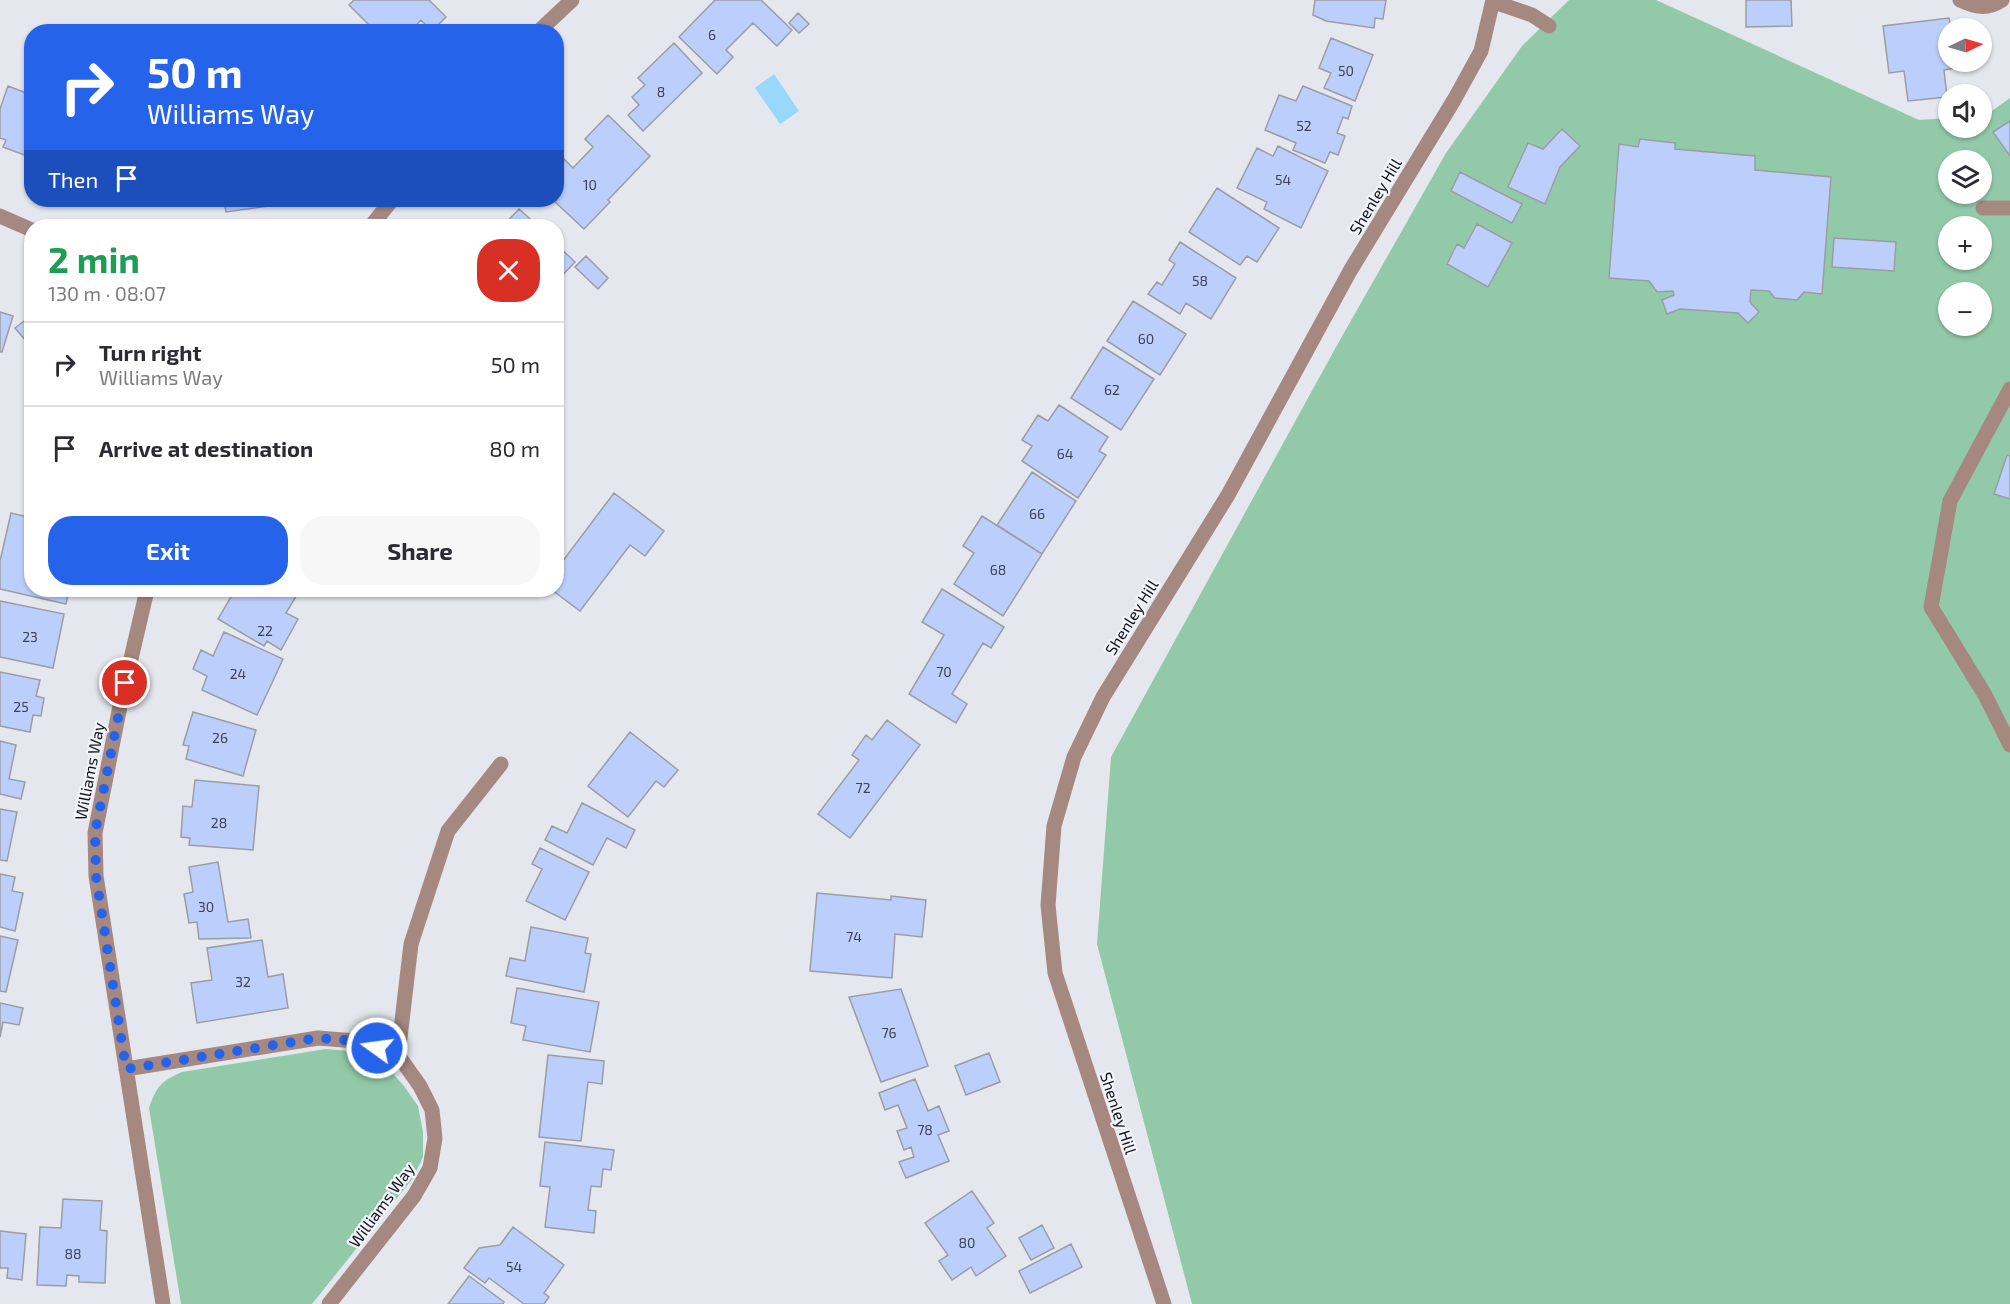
<!DOCTYPE html>
<html lang="en">
<head>
<meta charset="utf-8">
<style>
  body { margin:0; font-family:"Exo 2",sans-serif; background:#f7f7f7; color:#2b2b33; height:100vh; display:flex; flex-direction:column; font-size:22px; white-space:nowrap }
  * { box-sizing:border-box; margin:0 }
  p { font-size:20px; color:#7c7c81 }
  .icon { flex:none; width:33px; height:33px; fill:none; stroke:currentColor; stroke-width:2; stroke-linecap:round; stroke-linejoin:round }
  .map { position:relative; flex:1; overflow:hidden }
  .side { position:absolute; left:24px; top:219px; width:540px; height:378px; display:flex; flex-direction:column; background:#fff; border-radius:24px; box-shadow:0 2px 4px #0004 }
  .side>* { flex:none }
  .guide { position:absolute; left:24px; top:24px; width:540px; height:183px; border-radius:24px; box-shadow:0 2px 4px #0004; background:#2563eb; color:#fff; overflow:hidden }
  .needle { width:39px; rotate:85deg }
  .controls { position:absolute; left:1938px; top:18px; display:grid; gap:12px }
  .controls a { display:grid; place-items:center; width:54px; height:54px; border-radius:50%; background:#fff; box-shadow:0 2px 4px #0004; font-size:30px }
  .pin { position:absolute; display:grid; place-items:center; width:51px; height:51px; color:#fff; margin:-26px; border:3px solid #fff; border-radius:50%; box-shadow:0 2px 6px #0007 }
  .me { position:absolute; width:66px; margin:-33px; rotate:284deg; stroke-linejoin:round; filter:drop-shadow(0 0 4px #0008) }
  .turn { display:flex; align-items:center; gap:21px; height:126px; padding:0 24px; font-size:27px }
  .turn .icon { width:78px; height:78px; stroke-width:2.5 }
  .turn b { display:block; font-size:42px; line-height:51px }
  .then { display:flex; align-items:center; height:57px; padding:0 24px; background:#0003; gap:12px; font-size:22px }
  .round { display:grid; place-items:center; flex:none; width:63px; height:63px; border-radius:24px; background:#f7f7f7 }
  .overview { display:flex; align-items:center; justify-content:space-between; height:102px; padding:0 24px }
  h1 { font-size:36px; font-weight:700; line-height:45px; color:#1e9e55 }
  .action { display:flex; gap:12px; margin-top:auto; padding:12px 24px }
  .action a { flex:1; height:69px; border-radius:24px; background:#2563eb; color:#fff; font-size:24px; font-weight:700; line-height:69px; text-align:center }
  .action a+a { background:#f7f7f7; color:#2b2b33 }
  ul { padding:0; list-style:none }
  li { display:flex; align-items:center; gap:18px; height:84px; padding:0 24px; border-top:2px solid #e1e1e2 }
  li div { flex:1 }
  li b { display:block; font-size:22px }
  li em { font-style:normal }
  .map>svg:first-child { display:block }
  .green { fill:#92caa9; fill-rule:evenodd }
  .water { fill:#97d8fb }
  .building { fill:#bccffc; stroke:#9b9da3; stroke-width:1.5 }
  .lines { fill:none; stroke-linecap:round; stroke-linejoin:round }
  .service { stroke:#a58880; stroke-width:15 }
  .minor { stroke:#a58880; stroke-width:15 }
  .tertiary { stroke:#a58880; stroke-width:15 }
  .route { stroke:#2563eb; stroke-width:10; stroke-dasharray:0 18 }
  .labels { text-anchor:middle; dominant-baseline:central; stroke-width:4.5; stroke-linejoin:round; paint-order:stroke }
  .number-label { font-size:14px; fill:#3c424f }
  .street-label { font-size:16px; fill:#121315; stroke:#f2f4fb }
</style>
</head>
<body>
<div class="map">
<svg width="2010" height="1304" viewBox="0 0 2010 1304">
  <rect width="100%" height="100%" fill="#e4e7ed"/>
  <path class="green" d="M1569,0H1656L1919,120L1948,118V128H1982V116H1985L2010,98V1304H1192L1097,944L1111,757L1336,347L1446,153L1522,46ZM1948,160H1982V194H1948ZM1948,226H1982V260H1948ZM1948,292H1982V326H1948Z
    M326,1049L361,1052L387,1067L404,1086L418,1106L423,1132V1157L413,1178L312,1304H181L149,1108C157,1086 160,1082 182,1072Z"/>
  <path class="water" d="M774,74L799,111L780,124L755,88Z"/>
  <path class="building" d="M354,0H429L446,17L432,31L421,20L410,32H376L349,5Z
    M715,0H761L792,30L777,46L753,23L726,50L733,57L717,74L679,37Z
    M1315,0H1386L1383,19L1375,18L1374,28L1326,21L1313,15Z
    M1746,0H1791L1792,26L1746,27Z
    M798,13L809,24L799,33L789,23Z
    M1949,18L1951,28H1948V62H1955V68L1944,70L1947,97L1908,101L1904,71L1889,73L1883,26Z
    M1331,38L1373,55L1355,101L1324,88L1331,73L1319,68Z
    M674,43L702,73L643,131L628,115L639,105L632,97L645,85L638,78Z
    M8,86L32,95V102L28,112L32,113V158L3,147L6,140L0,138V109Z
    M1303,86L1352,106L1348,119L1343,117L1337,133L1345,136L1338,155L1330,152L1325,163L1293,150L1296,143L1265,130L1279,95L1296,101Z
    M608,115L650,156L608,200L610,202L584,229L553,200H556V167L564,159L573,168L593,147L585,139Z
    M2010,121V156L1993,132Z
    M1562,129L1580,146L1560,167L1545,204L1508,187L1528,143L1543,149Z
    M1640,139L1675,143V149L1755,156V170L1831,177L1822,294L1804,292L1797,300L1775,298L1769,291L1751,290L1750,302L1759,312L1748,323L1738,313L1680,309L1667,314L1662,300L1674,295L1673,291L1657,292L1649,281L1609,278L1619,144L1638,147Z
    M1278,146L1328,171L1301,228L1264,209L1267,202L1237,188L1257,148L1273,156Z
    M1460,172L1522,204L1512,223L1451,191Z
    M1217,188L1279,228L1257,262L1247,256L1240,265L1189,232Z
    M224,200H274L275,205L226,212Z
    M519,209L538,226H503Z
    M1477,224L1512,243L1488,287L1447,264L1457,244L1464,248Z
    M1834,238L1896,242L1894,271L1832,267Z
    M1180,242L1236,278L1211,319L1186,303L1180,314L1148,294L1157,282L1162,285L1175,264L1169,260Z
    M556,244L575,262L556,282Z
    M586,256L608,278L598,289L575,267Z
    M1133,301L1186,334L1160,375L1107,341Z
    M0,312L13,316L2,352H0Z
    M32,315V348L15,328Z
    M1103,347L1154,379L1121,430L1071,398Z
    M1059,405L1108,437L1099,451L1106,455L1078,498L1022,461L1032,446L1022,440L1038,415L1048,421Z
    M2007,455L2010,456V499L1994,494Z
    M1032,472L1076,501L1042,554L997,525Z
    M614,493L664,531L645,556L630,545L580,611L552,590H556V570Z
    M11,513L32,518V590H69L66,604L0,589V561Z
    M982,516L1042,554L1003,616L954,584L974,553L963,546Z
    M942,589L1004,627L991,648L983,643L952,694L967,704L956,723L909,694L944,635L922,622Z
    M235,590H300L286,613L298,619L281,650L267,641L264,646L218,619Z
    M0,601L64,614L53,668L0,657Z
    M224,632L283,659L257,715L202,690L207,676L193,669L201,650L213,656Z
    M0,672L40,680L36,696L44,698L41,716L33,715L30,732L0,726Z
    M193,712L256,730L243,776L186,759L189,746L183,745Z
    M887,720L920,745L850,838L818,814L859,760L852,755L866,735L872,740Z
    M630,732L678,770L664,787L656,781L628,817L588,786Z
    M0,741L16,745L9,779L25,782L21,799L0,794Z
    M195,780L259,786L253,850L189,845L190,838L181,837L183,806L192,807Z
    M582,803L635,830L626,848L607,838L593,865L545,840L552,826L567,833Z
    M0,809L17,812L7,861L0,860Z
    M540,848L589,872L565,920L526,901L542,869L532,864Z
    M218,862L228,922L248,919L251,938L199,939L197,922L189,923L184,894L193,892L189,867Z
    M0,874L15,877L12,891L23,893L15,931L0,927Z
    M817,893L891,900V896L926,900L922,937L895,934L892,978L810,971Z
    M531,927L588,938L585,953L591,954L584,992L506,976L510,958L525,961Z
    M0,936L18,940L6,992L0,991Z
    M262,940L268,977L283,974L288,1008L197,1023L191,983L212,980L207,948Z
    M517,988L599,1002L590,1052L523,1040L526,1026L511,1023Z
    M901,989L928,1066L881,1082L849,997Z
    M0,1003L23,1008L19,1025L3,1022L0,1037Z
    M989,1053L1000,1082L966,1095L955,1066Z
    M548,1055L604,1061L602,1084L588,1082L581,1141L539,1137Z
    M915,1079L928,1111L939,1106L949,1131L938,1135L949,1161L906,1178L899,1162L914,1157L911,1147L904,1150L897,1131L907,1128L898,1105L885,1110L879,1093Z
    M545,1142L614,1150L611,1170L603,1169L601,1187L591,1186L588,1210L596,1211L594,1233L545,1227L550,1187L540,1186Z
    M972,1191L994,1223L987,1228L1006,1256L976,1276L971,1267L952,1280L939,1261L948,1255L925,1223Z
    M63,1199L102,1201L100,1230L107,1231L105,1283L79,1282V1276L67,1275L66,1286L37,1285L40,1227L61,1228Z
    M1042,1225L1054,1248L1031,1260L1019,1238Z
    M513,1227L564,1265L544,1293L549,1297L544,1304H524L489,1278L485,1283L464,1268L479,1248L500,1245Z
    M0,1231L26,1234L22,1280L7,1278L8,1268H0Z
    M1071,1244L1082,1267L1030,1293L1019,1271Z
    M469,1276L504,1302L503,1304H448Z"/>
  <g class="lines">
    <path class="service" d="M1494,2L1532,15L1549,26
      M1983,208H2010
      M2010,389L1950,501L1931,607L1985,695L2010,745"/>
    <path class="minor" d="M1960,0C1975,7 1987,10 2002,0
      M538,32L572,0
      M0,216L32,230
      M371,226L392,200
      M147,590L120,706L95,833L96,876L163,1304
      M126,1069L318,1038L356,1041L398,1055
      M329,1304L414,1196L430,1168L435,1138L432,1110L420,1086L398,1055L411,944L448,831L501,764"/>
    <path class="tertiary" d="M1164,1304L1055,973L1048,905L1054,826L1074,757L1103,697L1228,495L1350,271L1454,100L1481,51L1493,0"/>
  </g>
  <g class="lines">
    <path class="route" d="M125,683L95,833L96,876L126,1069L318,1038L356,1041L377,1048"/>
  </g>
  <g class="labels">
    <g class="number-label">
      <text x="712" y="34">6</text>
      <text x="1346" y="70">50</text>
      <text x="661" y="91">8</text>
      <text x="1304" y="125">52</text>
      <text x="1283" y="179">54</text>
      <text x="590" y="184">10</text>
      <text x="1200" y="280">58</text>
      <text x="1146" y="338">60</text>
      <text x="1112" y="389">62</text>
      <text x="1065" y="453">64</text>
      <text x="1037" y="513">66</text>
      <text x="998" y="569">68</text>
      <text x="265" y="630">22</text>
      <text x="30" y="636">23</text>
      <text x="944" y="671">70</text>
      <text x="238" y="673">24</text>
      <text x="21" y="706">25</text>
      <text x="220" y="737">26</text>
      <text x="863" y="787">72</text>
      <text x="219" y="822">28</text>
      <text x="206" y="906">30</text>
      <text x="854" y="936">74</text>
      <text x="243" y="981">32</text>
      <text x="889" y="1032">76</text>
      <text x="925" y="1129">78</text>
      <text x="967" y="1242">80</text>
      <text x="73" y="1253">88</text>
      <text x="514" y="1266">54</text>
    </g>
    <g class="street-label">
      <text transform="translate(1375 196) rotate(-59)">Shenley Hill</text>
      <text transform="translate(1131 617) rotate(-58)">Shenley Hill</text>
      <text transform="translate(89 771) rotate(-79)">Williams Way</text>
      <text transform="translate(1119 1113) rotate(72)">Shenley Hill</text>
      <text transform="translate(381 1205) rotate(-54)">Williams Way</text>
    </g>
  </g>
</svg>
<div class="controls">
<a><svg class="needle" viewBox="-14 -14 28 28"><path d="M0-13l5 13h-10z" fill="#e53935"/><path d="M0 13l5-13h-10z" fill="#7c7c81"/></svg></a>
<a><svg class="icon" aria-label="sound" viewBox="0 0 24 24"><path d="M4 9h4l5-4v14l-5-4H4zM17 9q2 3 0 6"/></svg></a>
<a><svg class="icon" aria-label="layers" viewBox="0 0 24 24"><path d="M12 4l9 5-9 5-9-5zM3 14l9 5 9-5"/></svg></a>
<a>+</a>
<a>−</a>
</div>
<div class="pin" style="left:125px;top:683px;background:#d93025"><svg class="icon" aria-label="arrive" viewBox="0 0 24 24"><path d="M6 21V4h12l-3 4 3 4H6"/></svg></div>
<svg class="me" style="left:377px;top:1048px" viewBox="-20 -20 40 40"><circle r="17" fill="#2563eb" stroke="#fff" stroke-width="3"/><path d="M0-11L8 9 0 5-8 9z" fill="#fff"/></svg>
<div class="guide">
<div class="turn"><svg class="icon" aria-label="right" viewBox="0 0 24 24"><path d="M7 20v-9h11M14 6l5 5-5 5"/></svg><div><b>50 m</b>Williams Way</div></div>
<div class="then">Then<svg class="icon" aria-label="arrive" viewBox="0 0 24 24"><path d="M6 21V4h12l-3 4 3 4H6"/></svg></div>
</div>
<section class="side">
<div class="overview"><div><h1>2 min</h1><p>130 m · 08:07</p></div><a class="round" style="background:#d93025;color:#fff"><svg class="icon" aria-label="close" viewBox="0 0 24 24"><path d="M6 6l12 12M18 6L6 18"/></svg></a></div>
<ul>
<li><svg class="icon" aria-label="right" viewBox="0 0 24 24"><path d="M7 20v-9h11M14 6l5 5-5 5"/></svg><div><b>Turn right</b><p>Williams Way</p></div><em>50 m</em></li>
<li><svg class="icon" aria-label="arrive" viewBox="0 0 24 24"><path d="M6 21V4h12l-3 4 3 4H6"/></svg><div><b>Arrive at destination</b></div><em>80 m</em></li>
</ul>
<div class="action"><a>Exit</a><a>Share</a></div>
</section>
</div>
</body>
</html>
